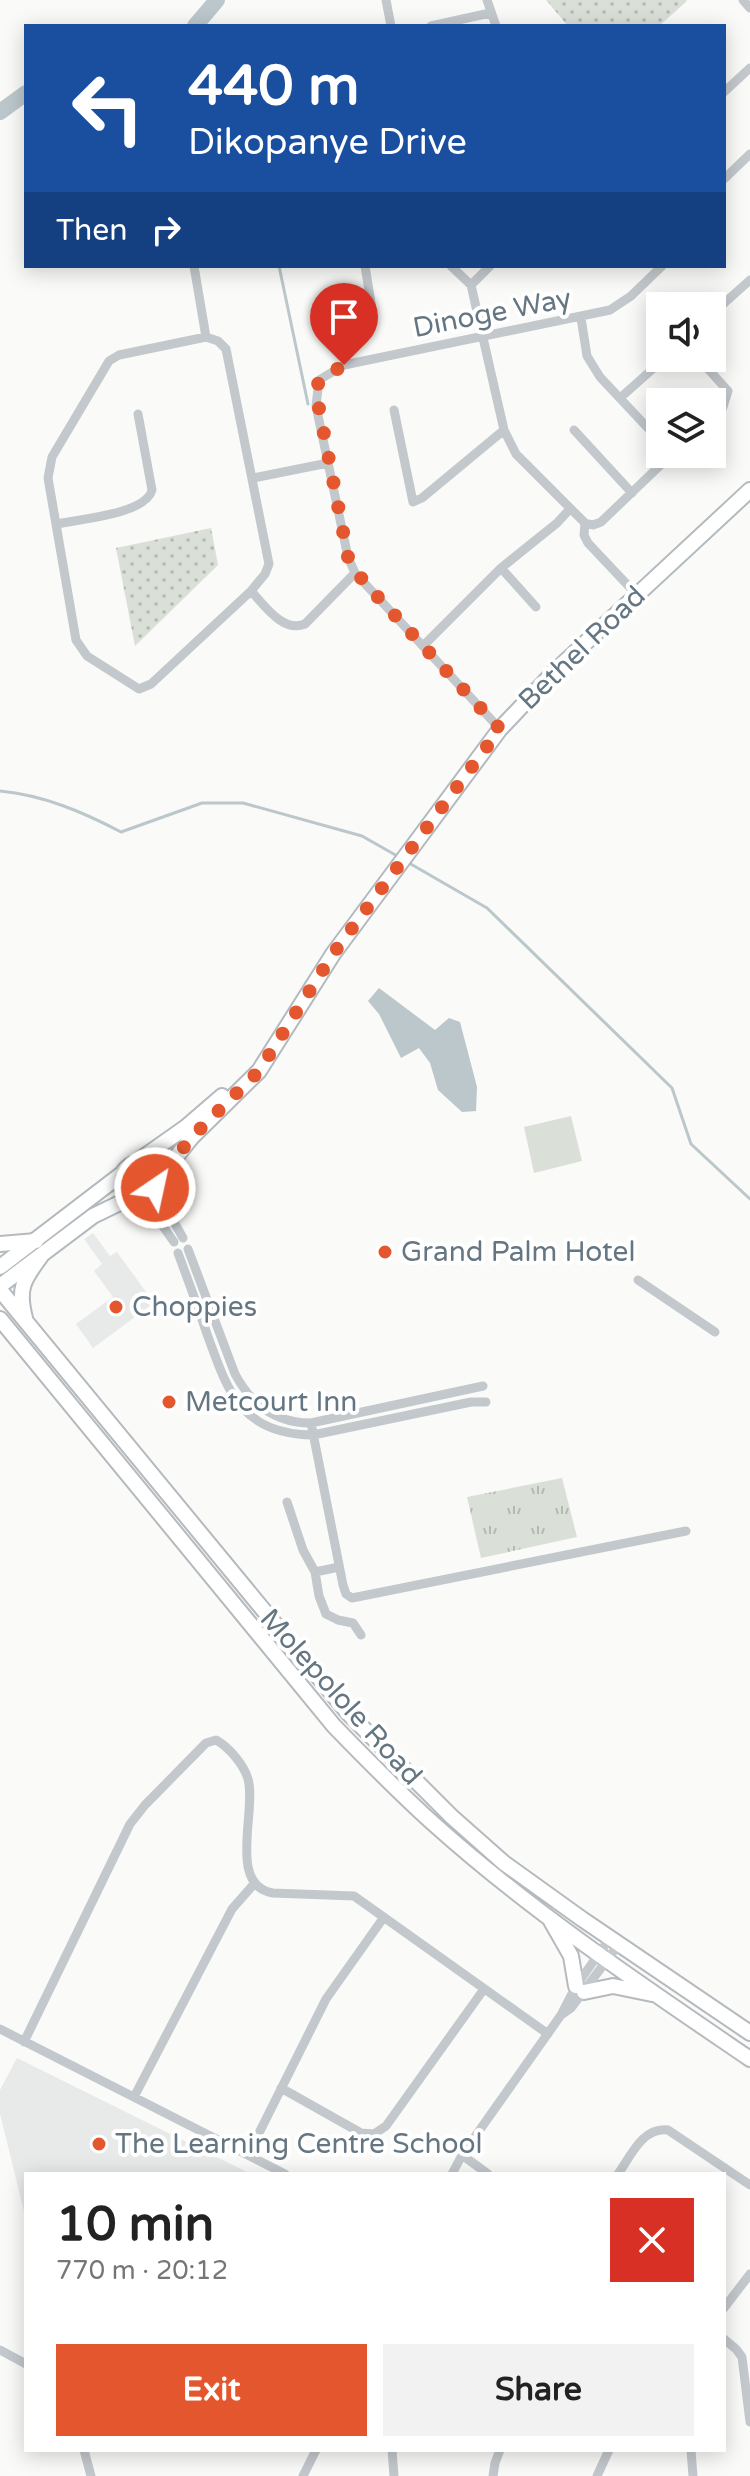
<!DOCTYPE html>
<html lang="en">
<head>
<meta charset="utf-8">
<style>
  body { margin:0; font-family:"Varela Round",sans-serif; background:#f2f2f2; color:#222; height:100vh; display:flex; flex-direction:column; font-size:30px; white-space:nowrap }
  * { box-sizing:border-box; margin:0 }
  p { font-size:26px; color:#767676 }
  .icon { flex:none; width:44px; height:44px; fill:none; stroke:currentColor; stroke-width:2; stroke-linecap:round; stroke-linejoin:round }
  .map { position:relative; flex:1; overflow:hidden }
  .details { position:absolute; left:24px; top:2172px; width:702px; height:280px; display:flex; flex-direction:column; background:#fff; border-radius:0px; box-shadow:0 4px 20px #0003 }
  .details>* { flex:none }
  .top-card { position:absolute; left:24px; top:24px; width:702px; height:244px; border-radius:0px; box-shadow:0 4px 20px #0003; background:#1a4fa0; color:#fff; overflow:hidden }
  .fabs { position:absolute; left:646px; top:292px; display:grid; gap:16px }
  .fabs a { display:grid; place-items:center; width:80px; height:80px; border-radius:0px; background:#fff; box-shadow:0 4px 20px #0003; font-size:40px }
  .pin { position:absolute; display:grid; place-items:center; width:68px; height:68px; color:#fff; margin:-82px -34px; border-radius:50% 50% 50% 0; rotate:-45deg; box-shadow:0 0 8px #0007 }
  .pin .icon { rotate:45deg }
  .me { position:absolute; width:88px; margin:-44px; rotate:34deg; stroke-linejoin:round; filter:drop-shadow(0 0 6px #0008) }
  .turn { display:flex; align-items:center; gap:28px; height:168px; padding:0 32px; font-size:36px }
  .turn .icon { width:104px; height:104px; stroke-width:2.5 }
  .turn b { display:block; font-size:56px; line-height:68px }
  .then { display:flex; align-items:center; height:76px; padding:0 32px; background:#0003; gap:16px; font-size:30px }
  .round { display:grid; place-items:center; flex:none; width:84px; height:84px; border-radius:0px; background:#f2f2f2 }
  .summary { display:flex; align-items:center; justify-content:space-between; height:136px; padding:0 32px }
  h1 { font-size:48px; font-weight:800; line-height:60px }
  .cta { display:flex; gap:16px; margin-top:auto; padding:16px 32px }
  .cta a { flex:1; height:92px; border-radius:0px; background:#e4572e; color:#fff; font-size:32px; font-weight:800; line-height:92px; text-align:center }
  .cta a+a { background:#f2f2f2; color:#222 }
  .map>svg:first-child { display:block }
  .built { fill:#e8e9e9 }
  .grass { fill:url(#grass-dots) }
  .park { fill:url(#park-tufts) }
  .pitch { fill:#dadfd7 }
  .water { fill:#bbc7cb }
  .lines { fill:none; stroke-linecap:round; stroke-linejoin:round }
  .stream { stroke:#bbc7cb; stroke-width:3 }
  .river { stroke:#bbc7cb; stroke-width:16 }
  .secondary-casing { stroke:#b3babf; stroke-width:18 }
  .primary-casing { stroke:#b5babe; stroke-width:18 }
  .street { stroke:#c3c8cc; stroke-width:9 }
  .secondary { stroke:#fff; stroke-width:14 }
  .primary { stroke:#fff; stroke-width:14 }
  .route { stroke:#e4572e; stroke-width:14; stroke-dasharray:0 25.2 }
  .poi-dot { fill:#e4572e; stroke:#fff; stroke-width:3 }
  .labels { text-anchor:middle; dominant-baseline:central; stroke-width:8; stroke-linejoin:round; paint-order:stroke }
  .street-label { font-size:28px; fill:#657683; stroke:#fff }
  .poi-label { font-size:28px; fill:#657683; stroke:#fff; text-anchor:start }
</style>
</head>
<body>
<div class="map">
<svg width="750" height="2476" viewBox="0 0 750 2476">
  <defs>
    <pattern id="grass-dots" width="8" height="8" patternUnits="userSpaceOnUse" patternTransform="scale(2)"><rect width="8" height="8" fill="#dadfd7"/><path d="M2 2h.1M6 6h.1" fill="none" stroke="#b4b9b4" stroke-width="1.8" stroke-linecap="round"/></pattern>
    <pattern id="park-tufts" width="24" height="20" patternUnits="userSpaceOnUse" patternTransform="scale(2)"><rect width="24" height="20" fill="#dadfd7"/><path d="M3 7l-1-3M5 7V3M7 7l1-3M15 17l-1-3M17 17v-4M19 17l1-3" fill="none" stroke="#b4b9b4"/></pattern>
  </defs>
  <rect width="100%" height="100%" fill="#fafaf8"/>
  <path class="built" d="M93,1233L110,1256L117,1252L154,1303L93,1348L76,1324L113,1297L94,1271L102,1264L84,1239Z
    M17,2058L251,2174H26V2219L0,2114V2090Z"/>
  <path class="grass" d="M546,0H686L687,1L659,26H568Z
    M211,528L218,565L135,646L116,548Z"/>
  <path class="park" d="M562,1478L577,1537L481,1558L467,1497Z"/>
  <path class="pitch" d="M571,1116L582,1161L534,1173L524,1127Z"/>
  <path class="water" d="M379,988L435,1030L449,1018L460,1022L477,1087L476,1111L462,1112L438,1090L430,1063L419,1048L401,1058L379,1014L368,1001Z"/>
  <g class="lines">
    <path class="stream" d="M279,266L308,404
      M0,791C43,795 83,812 121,832L202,803H243L362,836L399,857
      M409,863L487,908L672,1088L691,1144L750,1199"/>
    <path class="river" d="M195,26L217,0
      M0,112L26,93"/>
    <defs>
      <path id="secondary" d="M135,1163L186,1127L222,1096
        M121 1181a18 18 0 1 1 36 0a18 18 0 1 1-36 0Z
        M157,1181L192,1137L259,1071L333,954L500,729L554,672L750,490
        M0,1267L123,1173
        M0,1286L93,1216L132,1197"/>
      <path id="primary" d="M0,1244L36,1241
        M0,1290L349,1714L452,1817L504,1863L582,1919L750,2033
        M25,1318C17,1288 24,1279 41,1256
        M0,1319L334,1726C367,1760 400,1794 435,1825C532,1912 643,1986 750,2059
        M551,1921L571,1956L576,1986
        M584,1992L613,1986L652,1994"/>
    </defs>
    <use href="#secondary" class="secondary-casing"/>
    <use href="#primary" class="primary-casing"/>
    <path class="street" d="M386,0L391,26
      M487,0L496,26
      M743,0L750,8
      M431,26L490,13
      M724,92L750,68
      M724,179L750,154
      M194,266L206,337
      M365,266L372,309
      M451,266L471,285
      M471,285L504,430L516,454L585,523L593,525L601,522L672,454
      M471,285L490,266
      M712,314L750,280
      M581,318L587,356L600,377L660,441
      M206,337L218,341L226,349L269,564L265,574L251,591L151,684L139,689L87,656L76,640L48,478L52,457L109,361L119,355Z
      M709,370L728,391L723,407L712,418
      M620,398L665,358
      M394,410L413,502L422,498L504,430
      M574,430L632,493
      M253,478L328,463
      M585,523L584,535L588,543L637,595
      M57,524C80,519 146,514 152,490L138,414
      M501,568L536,607
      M251,591C265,606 283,633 305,624L355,573
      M423,646L501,568L557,523L569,510
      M500,729L355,573L348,557L316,406L319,380L344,365L610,310L631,296L662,266
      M155,1188L183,1238
      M143,1198L174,1242
      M188,1249L235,1374C251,1404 275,1423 311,1423L483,1386
      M178,1253C188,1280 198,1307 207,1334C228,1392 241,1434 313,1435L471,1402H486
      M638,1280L715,1332
      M311,1423L343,1585L346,1594L352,1598L686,1531
      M287,1502L303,1550L315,1572L339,1567
      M315,1572L319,1596L326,1614L338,1620L353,1623L361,1635
      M561,2015L571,2008L619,1944
      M0,2029L285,2174
      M24,2042L130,1824L145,1805L206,1743L216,1740C229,1747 244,1765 248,1779C257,1811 227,1885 273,1893L354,1896L548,2034
      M281,2088L361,2133L374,2134L386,2126L484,1989
      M134,2097L232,1909L254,1884
      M248,2155L326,1999L384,1917
      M462,2155L488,2174
      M452,2174L462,2155L561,2015L576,1986L610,1938
      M618,2174C631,2156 642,2127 668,2130L750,2185
      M724,2308L750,2274
      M724,2339L736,2349L742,2357L750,2422
      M0,2350L26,2364
      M84,2450L91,2476
      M392,2450L394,2476
      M691,2450L693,2476
      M303,2476L316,2450
      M493,2476L495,2463L500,2450
      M597,2476L609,2450"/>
    <use href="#secondary" class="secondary"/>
    <use href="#primary" class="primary"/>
  </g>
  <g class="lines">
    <path class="route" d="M155,1188L157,1181L192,1137L259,1071L333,954L500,729L363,581L348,557L316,393L319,380L344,365"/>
  </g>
  <g class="poi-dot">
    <circle cx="385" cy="1252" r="8"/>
    <circle cx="116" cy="1307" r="8"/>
    <circle cx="169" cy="1402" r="8"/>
    <circle cx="99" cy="2144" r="8"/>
  </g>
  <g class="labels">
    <g class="street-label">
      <text transform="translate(492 313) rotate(-11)">Dinoge Way</text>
      <text transform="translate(582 648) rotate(-44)">Bethel Road</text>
      <text transform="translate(341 1697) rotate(48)">Molepolole Road</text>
    </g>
    <g class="poi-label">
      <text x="401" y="1252">Grand Palm Hotel</text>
      <text x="132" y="1307">Choppies</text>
      <text x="185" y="1402">Metcourt Inn</text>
      <text x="115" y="2144">The Learning Centre School</text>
    </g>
  </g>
</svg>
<div class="fabs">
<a><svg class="icon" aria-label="sound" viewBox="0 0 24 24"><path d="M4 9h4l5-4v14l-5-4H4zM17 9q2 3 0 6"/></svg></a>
<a><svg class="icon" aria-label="layers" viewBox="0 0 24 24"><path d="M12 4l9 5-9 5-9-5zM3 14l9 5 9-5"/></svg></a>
</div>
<div class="pin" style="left:344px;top:365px;background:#d93025"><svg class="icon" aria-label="arrive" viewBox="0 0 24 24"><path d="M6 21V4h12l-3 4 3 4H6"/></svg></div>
<svg class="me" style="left:155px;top:1188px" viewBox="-20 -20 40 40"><circle r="17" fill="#e4572e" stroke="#fff" stroke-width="3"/><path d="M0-11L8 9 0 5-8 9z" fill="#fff"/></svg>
<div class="top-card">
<div class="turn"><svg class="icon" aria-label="left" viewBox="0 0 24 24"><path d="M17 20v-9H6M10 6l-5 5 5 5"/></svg><div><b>440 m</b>Dikopanye Drive</div></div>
<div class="then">Then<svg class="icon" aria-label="right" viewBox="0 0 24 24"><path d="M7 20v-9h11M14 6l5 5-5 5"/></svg></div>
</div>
<section class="details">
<div class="summary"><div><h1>10 min</h1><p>770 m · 20:12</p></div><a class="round" style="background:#d93025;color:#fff"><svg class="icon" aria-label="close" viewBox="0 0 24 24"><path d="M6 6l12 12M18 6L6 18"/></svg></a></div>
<div class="cta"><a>Exit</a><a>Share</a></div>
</section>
</div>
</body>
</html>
